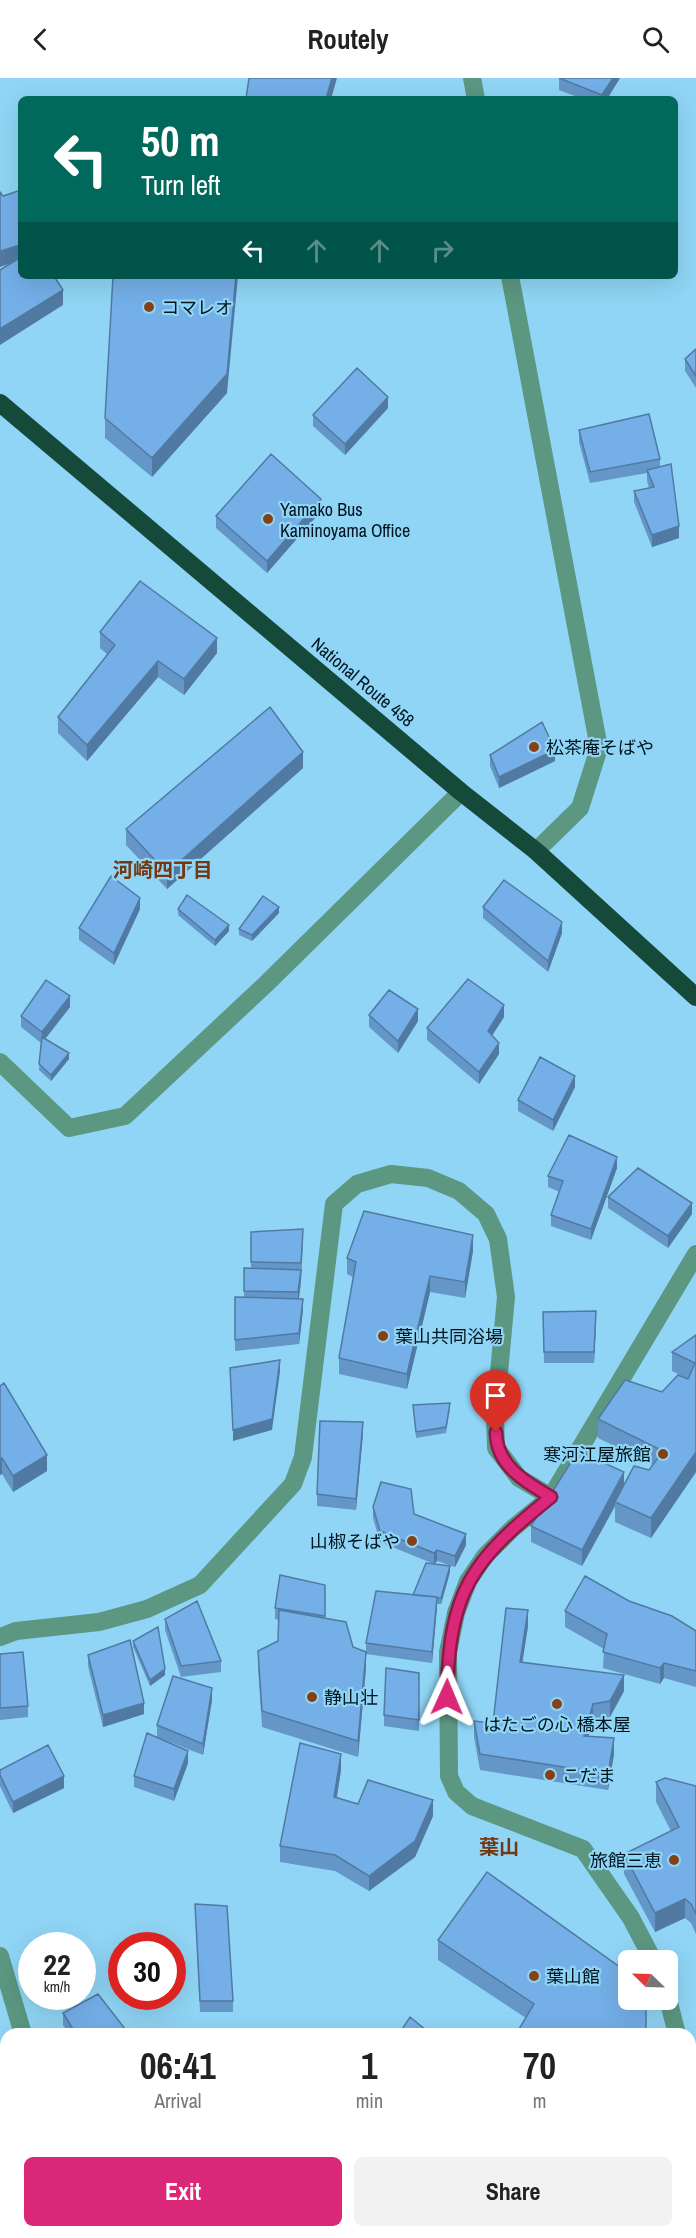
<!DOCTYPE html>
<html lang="en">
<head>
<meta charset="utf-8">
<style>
  body { margin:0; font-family:"Archivo Narrow","Noto Sans JP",sans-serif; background:#f2f2f2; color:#222; height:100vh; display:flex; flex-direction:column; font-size:22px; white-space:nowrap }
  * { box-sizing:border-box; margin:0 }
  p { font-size:20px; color:#767676 }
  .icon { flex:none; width:33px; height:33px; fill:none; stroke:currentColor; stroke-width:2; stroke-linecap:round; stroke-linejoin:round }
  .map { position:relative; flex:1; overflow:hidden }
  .side { position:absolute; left:0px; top:1950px; width:696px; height:210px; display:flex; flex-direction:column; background:#fff; border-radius:18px 18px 0 0; box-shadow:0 6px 24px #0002 }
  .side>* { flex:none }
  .top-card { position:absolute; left:18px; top:18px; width:660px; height:183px; border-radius:9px; box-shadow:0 6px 24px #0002; background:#00695c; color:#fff; overflow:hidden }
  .needle { width:39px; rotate:293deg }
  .tools { position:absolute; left:618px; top:1872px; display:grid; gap:12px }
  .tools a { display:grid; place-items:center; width:60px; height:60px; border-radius:9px; background:#fff; box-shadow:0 6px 24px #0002; font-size:30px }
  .speed { position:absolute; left:18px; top:1854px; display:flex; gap:12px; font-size:30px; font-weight:700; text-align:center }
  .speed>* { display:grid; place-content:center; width:78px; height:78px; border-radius:50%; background:#fff; box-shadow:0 6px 24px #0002; line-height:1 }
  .speed small { font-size:15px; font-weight:400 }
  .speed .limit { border:9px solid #d22; background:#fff; color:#111 }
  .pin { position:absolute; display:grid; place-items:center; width:51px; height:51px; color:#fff; margin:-62px -26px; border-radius:50% 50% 50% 0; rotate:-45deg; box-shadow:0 0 6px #0007 }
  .pin .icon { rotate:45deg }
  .me { position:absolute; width:66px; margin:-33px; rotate:1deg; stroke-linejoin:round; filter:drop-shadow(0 0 4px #0008) }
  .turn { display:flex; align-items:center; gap:21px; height:126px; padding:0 24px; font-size:27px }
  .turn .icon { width:78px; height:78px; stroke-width:2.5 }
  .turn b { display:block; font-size:42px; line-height:51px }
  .lanes { display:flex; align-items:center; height:57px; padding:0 24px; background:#0003; justify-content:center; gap:30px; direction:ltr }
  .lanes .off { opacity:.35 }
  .eta { display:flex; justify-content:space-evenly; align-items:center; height:102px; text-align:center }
  .eta b { font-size:36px; font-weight:700; line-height:42px }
  .primary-button { display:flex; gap:12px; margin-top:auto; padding:12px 24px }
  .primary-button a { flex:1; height:69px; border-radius:9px; background:#db2777; color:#fff; font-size:24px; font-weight:700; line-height:69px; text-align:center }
  .primary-button a+a { background:#f2f2f2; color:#222 }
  header { display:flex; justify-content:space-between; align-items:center; height:78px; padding:0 24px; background:#fff; font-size:27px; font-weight:700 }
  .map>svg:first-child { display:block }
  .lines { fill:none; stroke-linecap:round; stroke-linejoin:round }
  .minor { stroke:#5b9781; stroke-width:18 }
  .highway { stroke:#154a3a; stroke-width:18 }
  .wall { fill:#6496c8 }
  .shaded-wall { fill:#517aa2 }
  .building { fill:#74afe8; stroke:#517aa2; stroke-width:1.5 }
  .route-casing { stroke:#8e194d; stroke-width:15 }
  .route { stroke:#db2777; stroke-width:10 }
  .poi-dot { fill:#854016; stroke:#90d5f5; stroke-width:2 }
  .labels { text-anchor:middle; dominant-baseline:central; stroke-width:4.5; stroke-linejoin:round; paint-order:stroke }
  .poi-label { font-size:18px; fill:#00141f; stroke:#90d5f5; text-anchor:start }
  .street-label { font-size:18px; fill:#00141f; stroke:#90d5f5 }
  .neighbourhood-label { font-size:20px; font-weight:bold; fill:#753710; stroke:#90d5f5 }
</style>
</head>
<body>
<header><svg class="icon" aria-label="back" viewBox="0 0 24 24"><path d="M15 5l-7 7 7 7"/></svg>Routely<svg class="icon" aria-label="search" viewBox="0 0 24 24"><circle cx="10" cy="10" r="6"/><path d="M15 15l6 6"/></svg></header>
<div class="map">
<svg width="696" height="2160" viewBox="0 0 696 2160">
  <rect width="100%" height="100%" fill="#90d5f5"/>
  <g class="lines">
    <path class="minor" d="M472,0L476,21
      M510,198L599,670L580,730L536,773
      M0,984L69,1050L125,1038L266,906L461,714
      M0,1559L16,1553L99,1544L147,1531L200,1507L293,1406L303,1379L334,1126L357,1106L391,1096L428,1100L459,1113L486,1136L498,1161L506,1219L495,1338L496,1370L519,1400L551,1419
      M0,1878L23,1956
      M653,1882L631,1840L583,1771L472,1728L456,1714L449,1698L448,1574L456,1535L468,1503L485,1478L513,1450L551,1419L696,1176
      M668,1921L677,1956
      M0,2052L6,2045
      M0,2114L6,2118
      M89,2154L106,2160
      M637,2154L638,2160"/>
    <path class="highway" d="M0,325L461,714L536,773L696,919"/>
  </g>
  <path class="wall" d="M559,0H620L607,21H583L559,12Z
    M696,271V310L685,293V281Z
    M227,315L152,399L105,360V340Z
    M388,330L345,377L313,348V337Z
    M579,352L660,381V389L679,460L652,469L634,424V413L649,410L647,403V395L590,405L579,364Z
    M321,433L267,495L216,450V438Z
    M100,554L217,575L184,617L158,599L87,683L58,655V639L108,577L100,570Z
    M490,677L555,683L499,710L490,688Z
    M303,690L167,811L126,767V751Z
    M483,829L562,855L548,894L483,840Z
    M140,831L114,887L79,862V850Z
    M178,831L229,853L215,868L178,837Z
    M279,835L252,863L239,857V851Z
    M70,929L45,961L69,981L51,1003L39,992L41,965L21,949V938Z
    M369,937L418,943L398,975L369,949Z
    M504,939L492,957L499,976L479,1006L427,962V950Z
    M575,1009L553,1053L518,1033V1022Z
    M617,1090L591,1162L551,1148V1137L560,1114L548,1109V1098Z
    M608,1119L692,1136L668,1170L608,1130Z
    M251,1154L303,1163L301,1203L299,1221L303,1232L299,1266L235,1273V1219H244V1213L251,1190Z
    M473,1173L465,1220L430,1214L407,1311L339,1296V1280L353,1199L347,1196V1180Z
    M543,1234L596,1244L594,1285H544Z
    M696,1257V1394L651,1460L615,1444V1428L582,1488L531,1464V1448L624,1407L649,1392L653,1387L598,1360V1341L662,1314L688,1301L672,1293V1274Z
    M0,1308L47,1393L13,1414L2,1396L0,1397Z
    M413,1327L450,1331L446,1355L416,1360Z
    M363,1355L356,1432L317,1428V1416Z
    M373,1429L414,1436L466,1467L455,1489L437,1483L435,1486L450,1494L441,1526H437L432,1585L366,1576V1590L358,1679L262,1649L258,1589V1573L278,1563L279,1542L275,1541V1530L325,1507V1540L353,1569L366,1573V1565L413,1517L434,1486L380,1464L373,1440Z
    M629,1523L696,1553V1609L664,1600L660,1606L603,1590L604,1571L565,1549V1533Z
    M165,1541L221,1583V1594L181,1599L165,1552Z
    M528,1548L522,1584L624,1613L610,1639L593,1642L588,1658L614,1676L608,1712L480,1692L474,1659V1643L493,1645Z
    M133,1563L165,1597L150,1608L133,1569Z
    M0,1576L28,1628V1639L0,1642Z
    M88,1577L144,1636L103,1649L88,1588Z
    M212,1622L203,1677L157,1659V1647Z
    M384,1637L419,1642V1653L384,1648Z
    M188,1685L174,1723L134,1709V1698Z
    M0,1692L64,1710L13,1735L0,1708Z
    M341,1692L337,1719L358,1726L433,1738L415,1779L369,1813L335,1793L280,1784V1768Z
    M656,1704L696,1708V1856L691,1845L685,1840L655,1854L624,1796V1776L671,1753L656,1724Z
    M195,1826L233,1923V1934H200Z
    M438,1862L628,1895L526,1940L438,1882Z
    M63,1935L129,1956H69L63,1947Z
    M151,2154H468L475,2160H159Z"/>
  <path class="shaded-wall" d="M332,0H337L331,21H326Z
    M613,0H620L607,21H602V17Z
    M21,167V182L0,189V173Z
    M236,198H238L227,315L152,399V380Z
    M63,212V227L0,267V251Z
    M388,319V330L345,377V366Z
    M321,421V433L267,495V483Z
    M679,448V460L652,469V457Z
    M217,560V575L184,617V601Z
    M158,583V599L87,683V667Z
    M555,672V683L499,710V699Z
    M303,674V690L167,811V795Z
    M140,820V831L114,887V875Z
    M279,829V835L252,863V857Z
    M562,844V855L548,894V883Z
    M229,847V853L215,868V862Z
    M70,918V929L42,965V954Z
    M504,927V939L488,964V953Z
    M418,931V943L398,975V963Z
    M499,965V976L479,1006V994Z
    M69,975V981L51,1003V997Z
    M575,998V1009L553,1053V1042Z
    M617,1079V1090L591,1162V1151Z
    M692,1125V1136L668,1170V1158Z
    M303,1151L301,1203L298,1226V1214L301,1195Z
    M473,1157V1173L465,1220V1204Z
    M430,1198V1214L407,1311V1296Z
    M303,1221V1232L299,1266V1255Z
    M596,1233V1244L594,1285V1274Z
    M280,1282V1294L272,1352L233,1363V1352Z
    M363,1344V1355L356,1432V1421Z
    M696,1374V1394L651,1460V1440Z
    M47,1377V1393L13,1414V1398Z
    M2,1380V1396L0,1397V1381Z
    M624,1394V1410L615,1424V1428L582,1488V1472Z
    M466,1456V1467L455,1489V1478Z
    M437,1472V1483L434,1486V1475Z
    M450,1488V1494L441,1526V1520Z
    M437,1519V1530L432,1585V1574Z
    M528,1532V1548L520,1600V1584Z
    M366,1574V1590L358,1679V1663Z
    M664,1585V1600L660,1606V1590Z
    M165,1591V1597L150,1608V1602Z
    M624,1597V1613L610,1639V1623Z
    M212,1610V1622L203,1677V1666Z
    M144,1625V1636L103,1649V1637Z
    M593,1626V1642L584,1674V1658Z
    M614,1660V1676L608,1712V1696Z
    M188,1673V1685L174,1723V1711Z
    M341,1676V1692L334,1735V1719Z
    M64,1698V1710L13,1735V1724Z
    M433,1722V1738L415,1779L369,1813V1798Z
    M685,1821V1840L655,1854V1835Z
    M628,1910V1922L621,1919Z"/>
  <path class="building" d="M249,0H332L326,21H246Z
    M559,0H613L602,17Z
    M21,112V167L0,173V114L3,118Z
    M21,179V198H54L63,212L0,251V192Z
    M113,198H236L227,296L152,380L105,340Z
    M696,271V298L685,281Z
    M357,290L388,319L345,366L313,337Z
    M649,336L660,381L590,394L579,352Z
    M271,376L321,421L267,483L216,438Z
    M671,386L679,448L652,457L634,413L654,409L647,392Z
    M140,503L217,560L184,601L158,583L87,667L58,639L115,567L100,554Z
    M270,629L303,674L167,795L126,751Z
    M542,644L555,672L499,699L490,677Z
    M111,798L140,820L114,875L79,850Z
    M504,802L562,844L548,883L483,829Z
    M187,817L229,847L215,862L178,831Z
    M263,818L279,829L252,857L239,851Z
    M468,901L504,927L488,953L499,965L479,994L427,950Z
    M46,902L70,918L42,954L21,938Z
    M389,912L418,931L398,963L369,937Z
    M42,959L69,975L51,997L39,986Z
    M540,979L575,998L553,1042L518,1022Z
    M569,1057L617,1079L591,1151L551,1137L563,1103L548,1098Z
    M638,1090L692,1125L668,1158L608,1119Z
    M364,1133L473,1157L465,1204L430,1198L407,1296L339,1280L356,1184L347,1180Z
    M303,1151L301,1185L251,1184V1154Z
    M244,1190L301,1192L298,1214L244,1213Z
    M235,1219L303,1221L299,1255L235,1262Z
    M596,1233L594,1274H544L543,1234Z
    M696,1257V1374L651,1440L615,1424L634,1388L649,1392L663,1373L598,1341L625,1302L662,1314L678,1297L688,1301L695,1285L672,1274Z
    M280,1282L272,1341L233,1352L230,1290Z
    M4,1305L47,1377L13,1398L2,1380L0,1381V1308Z
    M450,1325L446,1349L416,1354L413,1327Z
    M320,1343L363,1344L356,1421L317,1416Z
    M578,1373L624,1394L582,1472L531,1448Z
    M381,1404L411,1411L414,1436L466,1456L455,1478L437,1472L434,1475L380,1453L373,1429Z
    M426,1485L450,1488L441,1520H437V1519L413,1517Z
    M280,1497L325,1507V1538L275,1530Z
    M585,1498L629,1523L672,1538L696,1553V1593L664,1585L660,1590L603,1574L607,1556L565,1533Z
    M376,1513L437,1519L432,1574L366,1565Z
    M197,1523L221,1583L181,1588L165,1541Z
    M506,1530L528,1532L520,1584L624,1597L610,1623L593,1626L584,1658L614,1660L608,1696L480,1676L474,1643L493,1645Z
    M279,1532L346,1544L353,1569L366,1574L358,1663L262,1633L258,1573L278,1563Z
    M158,1549L165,1591L150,1602L133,1563Z
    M130,1562L144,1625L103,1637L88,1577Z
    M23,1574L28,1628L0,1630V1576Z
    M386,1590L419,1595V1642L384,1637Z
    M173,1598L212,1610L203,1666L157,1647Z
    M147,1655L188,1673L174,1711L134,1698Z
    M300,1665L341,1676L334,1719L358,1726L368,1702L433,1722L415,1763L369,1798L335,1777L280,1768Z
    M48,1667L64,1698L13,1724L0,1697V1692Z
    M665,1700L696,1708V1836L691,1826L685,1821L655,1835L624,1776L679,1749L656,1704Z
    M487,1794L628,1895V1910L621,1919L628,1918V1922H646V1956H516L534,1926L438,1862Z
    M195,1826L227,1828L233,1923H200Z
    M98,1916L129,1956H76L63,1935Z
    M410,1939L431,1956H399Z
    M177,2154H468L475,2160H185Z"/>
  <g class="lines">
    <defs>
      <path id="route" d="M447,1619C449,1513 470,1484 551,1419C525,1404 496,1387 496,1354"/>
    </defs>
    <use href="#route" class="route-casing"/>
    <use href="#route" class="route"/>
  </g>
  <g class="poi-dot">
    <circle cx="149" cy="229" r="6"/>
    <circle cx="268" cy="441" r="6"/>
    <circle cx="534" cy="669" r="6"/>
    <circle cx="383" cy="1258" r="6"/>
    <circle cx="663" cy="1376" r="6"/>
    <circle cx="412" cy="1463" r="6"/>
    <circle cx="312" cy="1619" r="6"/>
    <circle cx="557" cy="1626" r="6"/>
    <circle cx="550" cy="1697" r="6"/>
    <circle cx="674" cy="1782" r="6"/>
    <circle cx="534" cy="1898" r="6"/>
  </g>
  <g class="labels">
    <g class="poi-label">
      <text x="161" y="229">コマレオ</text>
      <text x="280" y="431">Yamako Bus<tspan x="280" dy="21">Kaminoyama Office</tspan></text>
      <text x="546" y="669">松茶庵そばや</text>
      <text x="395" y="1258">葉山共同浴場</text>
      <text x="651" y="1376" text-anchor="end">寒河江屋旅館</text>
      <text x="400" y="1463" text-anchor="end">山椒そばや</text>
      <text x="324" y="1619">静山壮</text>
      <text x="557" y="1646" text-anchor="middle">はたごの心 橋本屋</text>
      <text x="562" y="1697">こだま</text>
      <text x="662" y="1782" text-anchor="end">旅館三恵</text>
      <text x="546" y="1898">葉山館</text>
    </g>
    <g class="street-label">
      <text transform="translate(363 604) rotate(40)">National Route 458</text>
    </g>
    <g class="neighbourhood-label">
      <text x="163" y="791">河崎四丁目</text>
      <text x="499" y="1768">葉山</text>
    </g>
  </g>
</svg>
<div class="tools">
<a><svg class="needle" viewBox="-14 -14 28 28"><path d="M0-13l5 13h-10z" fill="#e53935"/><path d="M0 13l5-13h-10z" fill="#767676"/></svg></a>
</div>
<div class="speed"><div>22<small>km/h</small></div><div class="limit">30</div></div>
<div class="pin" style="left:496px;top:1354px;background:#d93025"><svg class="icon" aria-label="arrive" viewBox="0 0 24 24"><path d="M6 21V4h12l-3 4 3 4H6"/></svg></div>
<svg class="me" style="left:447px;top:1619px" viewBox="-20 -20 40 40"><path d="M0-17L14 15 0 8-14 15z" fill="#db2777" stroke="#fff" stroke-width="4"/></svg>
<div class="top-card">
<div class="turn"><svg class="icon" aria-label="left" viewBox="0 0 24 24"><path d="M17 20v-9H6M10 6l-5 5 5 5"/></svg><div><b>50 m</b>Turn left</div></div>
<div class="lanes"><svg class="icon" aria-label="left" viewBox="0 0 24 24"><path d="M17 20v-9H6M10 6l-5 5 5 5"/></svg><svg class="icon off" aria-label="ahead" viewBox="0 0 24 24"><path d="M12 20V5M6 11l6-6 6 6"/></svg><svg class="icon off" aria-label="ahead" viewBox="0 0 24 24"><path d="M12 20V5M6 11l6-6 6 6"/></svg><svg class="icon off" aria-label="right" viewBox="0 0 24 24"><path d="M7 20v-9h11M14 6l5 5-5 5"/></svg></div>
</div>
<section class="side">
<div class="eta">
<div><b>06:41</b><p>Arrival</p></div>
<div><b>1</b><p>min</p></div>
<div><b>70</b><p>m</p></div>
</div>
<div class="primary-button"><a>Exit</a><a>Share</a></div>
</section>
</div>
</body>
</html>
